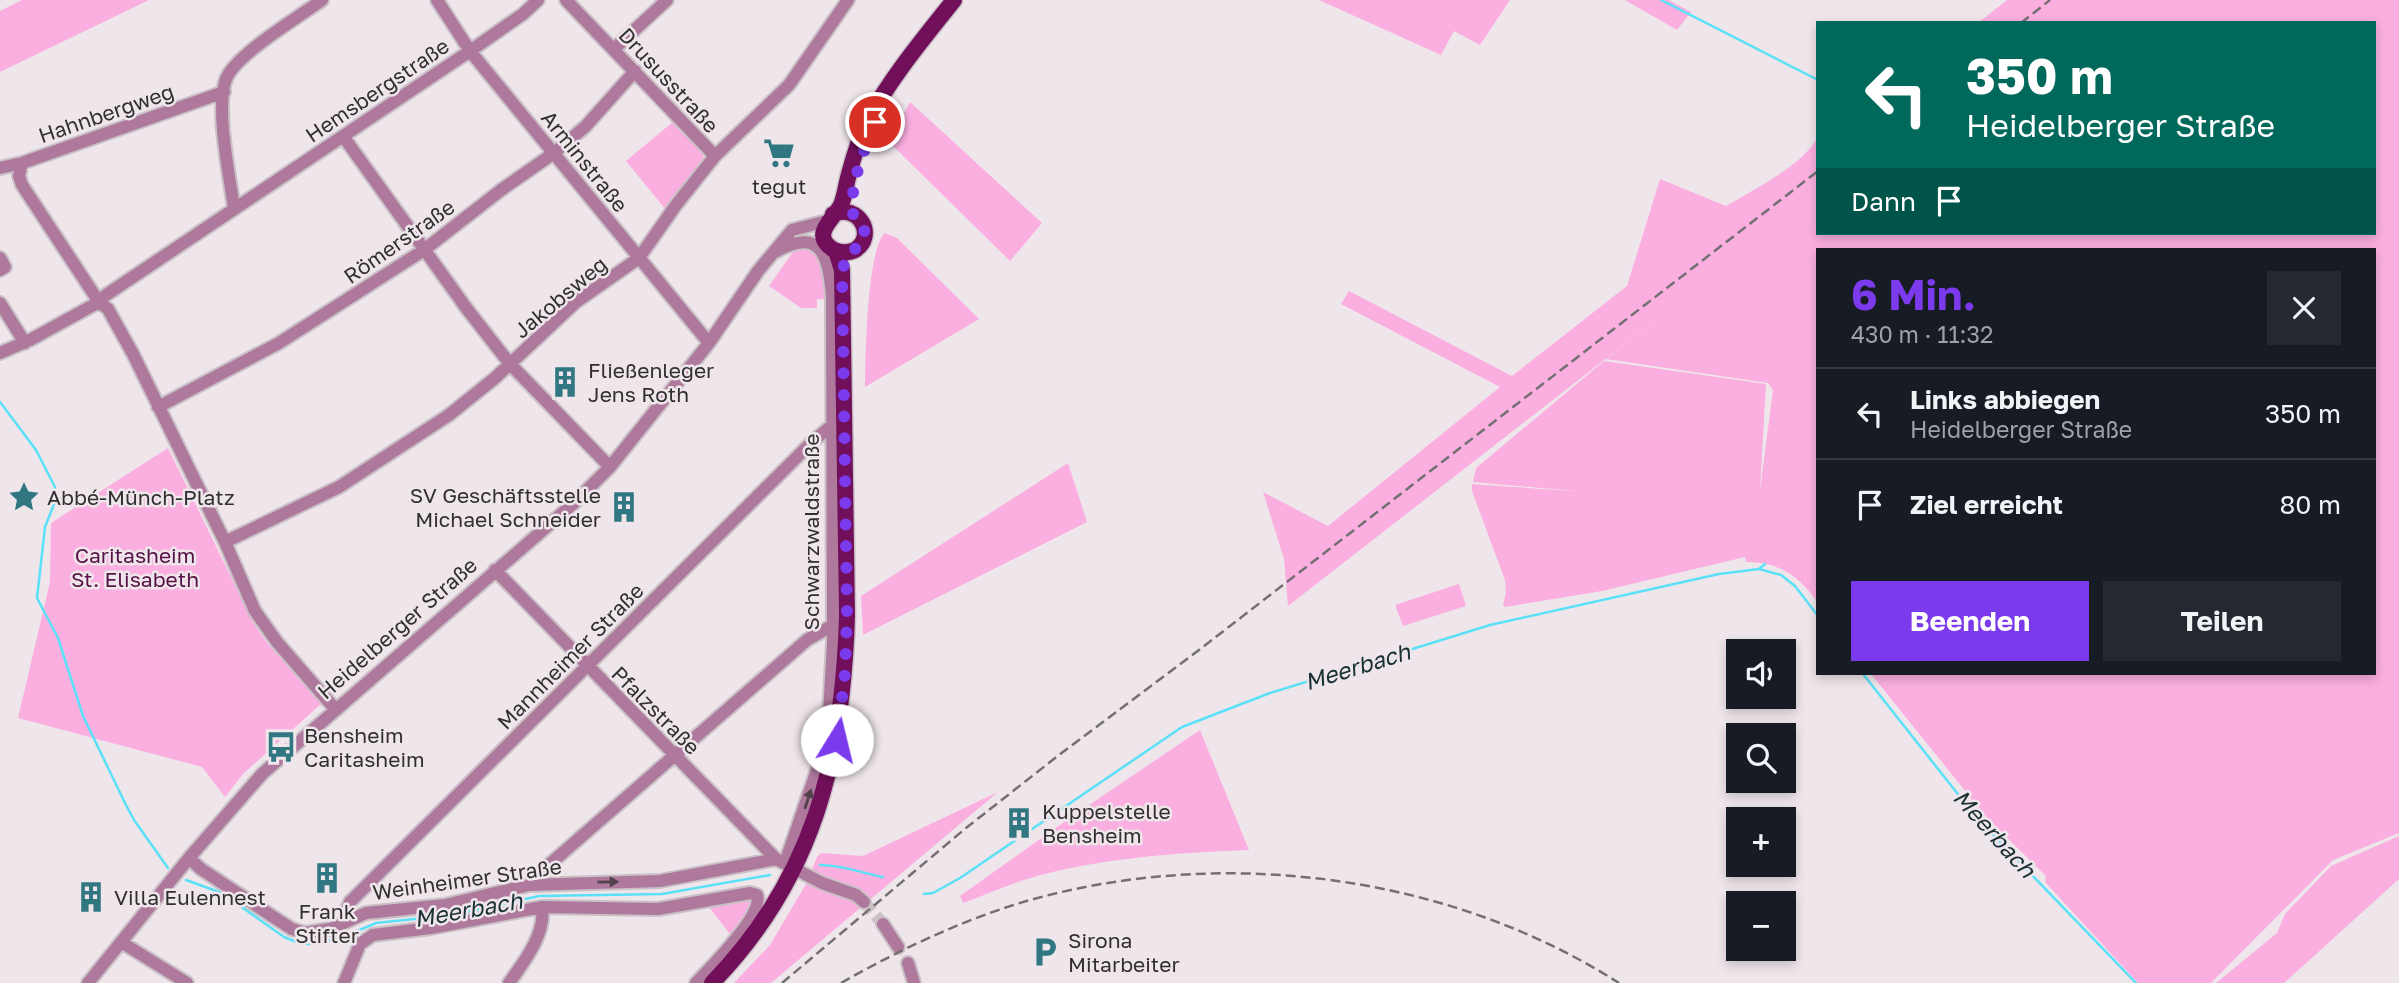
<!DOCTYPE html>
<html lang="de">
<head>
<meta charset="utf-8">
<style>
  body { margin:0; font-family:"Golos Text",sans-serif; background:#242831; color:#f1f3f6; height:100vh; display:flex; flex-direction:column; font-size:26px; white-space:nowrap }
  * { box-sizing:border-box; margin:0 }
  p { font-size:23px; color:#9ea1a6 }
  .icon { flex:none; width:38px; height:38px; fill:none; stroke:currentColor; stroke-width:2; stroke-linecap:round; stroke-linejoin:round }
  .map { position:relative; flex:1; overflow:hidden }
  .sheet { position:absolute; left:1816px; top:248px; width:560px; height:427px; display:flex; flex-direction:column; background:#171b24; border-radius:0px; box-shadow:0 4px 10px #0003 }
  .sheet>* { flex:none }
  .hud { position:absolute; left:1816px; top:21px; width:560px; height:214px; border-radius:0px; box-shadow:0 4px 10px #0003; background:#00695c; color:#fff; overflow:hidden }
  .tools { position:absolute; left:1726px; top:639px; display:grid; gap:14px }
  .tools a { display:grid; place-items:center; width:70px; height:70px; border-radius:0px; background:#171b24; box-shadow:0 4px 10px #0003; font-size:35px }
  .pin { position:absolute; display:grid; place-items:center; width:60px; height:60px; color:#fff; margin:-30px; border:4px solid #fff; border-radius:50%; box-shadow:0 2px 7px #0007 }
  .me { position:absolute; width:77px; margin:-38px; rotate:9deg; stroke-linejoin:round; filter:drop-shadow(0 0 5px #0008) }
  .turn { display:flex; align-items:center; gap:24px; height:147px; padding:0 35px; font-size:32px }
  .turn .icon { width:91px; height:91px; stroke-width:2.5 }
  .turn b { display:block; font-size:49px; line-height:60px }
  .then { display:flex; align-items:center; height:66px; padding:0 35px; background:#0003; gap:14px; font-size:26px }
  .round { display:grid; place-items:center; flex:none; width:74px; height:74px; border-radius:0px; background:#242831 }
  .overview { display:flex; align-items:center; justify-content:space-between; height:119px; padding:0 35px }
  h1 { font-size:42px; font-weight:700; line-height:52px; color:#7c3aed }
  .button { display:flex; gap:14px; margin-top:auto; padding:14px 35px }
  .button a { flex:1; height:80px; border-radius:0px; background:#7c3aed; color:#fff; font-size:28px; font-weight:700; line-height:80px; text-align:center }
  .button a+a { background:#242831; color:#f1f3f6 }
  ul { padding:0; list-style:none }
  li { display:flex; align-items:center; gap:21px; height:91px; padding:0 35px; border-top:2px solid #363941 }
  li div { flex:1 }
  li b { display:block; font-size:26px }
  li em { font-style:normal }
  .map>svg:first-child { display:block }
  .green { fill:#faafe0 }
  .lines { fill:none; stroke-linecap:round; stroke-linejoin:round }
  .stream { stroke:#5be1f7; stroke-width:2.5 }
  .minor-tunnel { stroke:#c9c1c6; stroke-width:12; stroke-dasharray:12 6; stroke-linecap:butt }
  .minor-casing { stroke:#c9c1c6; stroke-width:16 }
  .major-casing { stroke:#c9c1c6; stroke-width:19 }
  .minor { stroke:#ae799c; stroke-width:12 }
  .major { stroke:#720f5b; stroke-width:16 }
  .rail { stroke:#746f72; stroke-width:2.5; stroke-dasharray:10 5; stroke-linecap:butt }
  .oneway { fill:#51424c }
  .route { stroke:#7c3aed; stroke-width:12; stroke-dasharray:0 21.6 }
  .labels { text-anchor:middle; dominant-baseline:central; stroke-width:5; stroke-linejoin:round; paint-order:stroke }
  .street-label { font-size:21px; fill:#322f31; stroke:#efe6eb }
  .poi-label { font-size:21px; fill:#322f31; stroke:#efe6eb; text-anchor:start }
  .park-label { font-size:21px; fill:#591247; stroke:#efe6eb }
  .water-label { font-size:23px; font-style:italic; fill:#193034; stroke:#efe6eb }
</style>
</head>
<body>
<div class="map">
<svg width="2399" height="983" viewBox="0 0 2399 983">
  <rect width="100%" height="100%" fill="#efe6eb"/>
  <path class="green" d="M22,0H149L0,72V11Z
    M1319,0H1510L1480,45L1454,31L1441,55Z
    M1625,0H1669L1691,12L1677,30Z
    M2007,0H2399V833L2333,860L2211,983H2138L2045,882L2046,876L1987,818L1871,674H2375V250H1818V603C1799,576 1780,562 1746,562L1745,557L1602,591L1505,607L1503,604L1506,593L1505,580L1472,491V484L1585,492L1473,482L1476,468L1604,361L1766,384L1760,490L1773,390L1768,383L1606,359L1680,301L1288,606L1284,559L1263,492L1328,526L1500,387L1341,304L1349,291L1512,376L1627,286L1660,179L1726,206C1751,191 1808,163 1818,135V233H2375V23H1978Z
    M910,102L1042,223L1010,261L889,142Z
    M674,121L701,150L704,158L666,210L626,161Z
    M885,233L897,238L979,319L865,387C865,360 867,248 885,233Z
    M802,247C826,254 824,278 824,299H817V308H801L769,286L793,252Z
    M168,448L254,624L268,644L321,704L243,774L225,797L202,767L18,718L50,582L51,523Z
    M1068,463L1087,522L863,635L861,596Z
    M1459,584L1466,606L1403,626L1395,605Z
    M1200,730L1249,850C1176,853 1094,858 1024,880C1003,887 983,896 963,903L960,896L1064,822Z
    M998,792L771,983H734L770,945L806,884L817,857L821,853L863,856Z
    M2399,836V879L2284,983H2216L2277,933L2285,914L2331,866Z
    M752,900L733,938L709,907Z"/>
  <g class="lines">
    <path class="stream" d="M1661,0L1818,80
      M0,402L36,450L55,487L54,504L45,527L37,598L58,638L83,716L126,805L134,820L168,868
      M1759,569L1765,564
      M1863,674L1976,817L2136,983
      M820,865C845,865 860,873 883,877
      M186,880L222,893L284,937L299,943L309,944L341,938L376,923L453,915L539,896L662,894L770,875
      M924,894L933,893L960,878L1182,727L1270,693L1490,625L1719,574L1759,569L1781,575L1795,586L1818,616"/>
    <path class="minor-tunnel" d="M864,902L883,924"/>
    <defs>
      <path id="minor" d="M437,0L470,51L709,343
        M566,0L715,156
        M614,49L667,0
        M343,136L467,309L510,364L610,467
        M22,163L19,176L22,185L99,302L108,309L133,354L225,542L255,611L277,642L336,710
        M0,168L22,163L224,92
        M234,209C230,177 215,109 226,79C236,54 299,17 322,0
        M775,252C822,225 829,258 832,296L833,643L829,714L820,761L785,863
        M0,258L5,267L0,270
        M0,303L25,343
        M0,353L30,340L99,302L106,295L470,51L523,14L538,0
        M158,407L279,343L424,250L501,190L554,153L585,127L635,71
        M225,542L339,487L449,415L495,378L576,302L639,258L676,205L715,156L789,85L848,0
        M495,570L776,859L822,883L856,895L864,902
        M189,858L201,869L275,918L292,929L305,933L330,929L366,913L445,905L529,885L660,881L776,859
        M540,883V877L543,870L807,640L833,625
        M348,920L347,909L350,902L811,443L831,426
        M883,924L898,947
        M121,942L187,983
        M908,963L914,983
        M88,983L189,858L262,774L574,503L610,467L709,343L758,271L792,230L827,221
        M344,983L360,944L373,935L431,928L542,907L658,909L750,893L757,895C764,915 710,968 696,983
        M509,983C524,962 546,934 542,907"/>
      <path id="major" d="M833,214C859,203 877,236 855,250C849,253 840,253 834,250C809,235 834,219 841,205C845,196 846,184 849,174C854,155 860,136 869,118C892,76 924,38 954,0
        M712,983C814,878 843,758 847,616L842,270L836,251"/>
    </defs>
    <use href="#minor" class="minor-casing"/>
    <use href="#major" class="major-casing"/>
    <use href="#minor" class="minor"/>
    <use href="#major" class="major"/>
    <path class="rail" d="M2021,23L2050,0
      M782,983L966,828L1059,755L1199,650L1818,171
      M841,983C901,949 964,919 1030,900C1224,846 1448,874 1619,983"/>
  </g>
  <defs><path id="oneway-solid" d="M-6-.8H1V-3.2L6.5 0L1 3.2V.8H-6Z" transform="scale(1.75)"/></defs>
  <g class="oneway">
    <use href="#oneway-solid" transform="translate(808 799) rotate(-72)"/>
    <use href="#oneway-solid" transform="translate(608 882) rotate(-1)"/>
  </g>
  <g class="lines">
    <path class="route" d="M837,740L845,673L847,616L842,270L849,252L860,246L865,234L862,221L853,214C849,184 865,150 875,122"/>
  </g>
  <defs>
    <symbol id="supermarket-bare" viewBox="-9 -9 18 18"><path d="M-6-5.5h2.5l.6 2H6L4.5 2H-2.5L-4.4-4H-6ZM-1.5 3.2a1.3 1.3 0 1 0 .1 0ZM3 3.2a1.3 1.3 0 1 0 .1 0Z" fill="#307782" stroke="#efe6eb" stroke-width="2.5" paint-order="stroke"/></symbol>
    <symbol id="building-bare" viewBox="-9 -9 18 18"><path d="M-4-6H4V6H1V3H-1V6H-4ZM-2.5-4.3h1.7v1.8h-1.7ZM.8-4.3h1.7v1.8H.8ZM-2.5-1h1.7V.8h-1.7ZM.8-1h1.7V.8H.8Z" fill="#307782" stroke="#efe6eb" stroke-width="2.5" paint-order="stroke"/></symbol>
    <symbol id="sight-bare" viewBox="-9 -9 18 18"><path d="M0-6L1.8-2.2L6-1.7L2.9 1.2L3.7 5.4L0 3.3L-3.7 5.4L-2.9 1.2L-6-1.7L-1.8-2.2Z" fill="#307782" stroke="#efe6eb" stroke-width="2.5" paint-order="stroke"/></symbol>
    <symbol id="bus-bare" viewBox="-9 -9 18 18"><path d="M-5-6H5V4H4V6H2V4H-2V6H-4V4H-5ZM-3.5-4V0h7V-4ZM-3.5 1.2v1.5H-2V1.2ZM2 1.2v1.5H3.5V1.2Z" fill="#307782" stroke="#efe6eb" stroke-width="2.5" paint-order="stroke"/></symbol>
    <symbol id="parking-bare" viewBox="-9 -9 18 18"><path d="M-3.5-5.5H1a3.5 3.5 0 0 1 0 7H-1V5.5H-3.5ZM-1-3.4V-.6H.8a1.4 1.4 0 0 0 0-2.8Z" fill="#307782" stroke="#efe6eb" stroke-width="2.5" paint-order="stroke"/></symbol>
  </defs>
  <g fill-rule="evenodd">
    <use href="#supermarket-bare" x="757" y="131" width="44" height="44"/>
    <use href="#building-bare" x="543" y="360" width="44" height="44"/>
    <use href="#sight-bare" x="2" y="475" width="44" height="44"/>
    <use href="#building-bare" x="602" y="485" width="44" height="44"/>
    <use href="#bus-bare" x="259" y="725" width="44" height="44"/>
    <use href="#building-bare" x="997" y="801" width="44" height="44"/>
    <use href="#building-bare" x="305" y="856" width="44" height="44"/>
    <use href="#building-bare" x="69" y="875" width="44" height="44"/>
    <use href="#parking-bare" x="1023" y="930" width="44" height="44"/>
  </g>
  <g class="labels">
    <g class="street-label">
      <text transform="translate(669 80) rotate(47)">Drususstraße</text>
      <text transform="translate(377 90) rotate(-34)">Hemsbergstraße</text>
      <text transform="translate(106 113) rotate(-19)">Hahnbergweg</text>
      <text transform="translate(585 161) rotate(51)">Arminstraße</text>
      <text transform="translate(399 241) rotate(-35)">Römerstraße</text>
      <text transform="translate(560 297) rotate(-40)">Jakobsweg</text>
      <text transform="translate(811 532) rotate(-90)">Schwarzwaldstraße</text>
      <text transform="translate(397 628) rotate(-41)">Heidelberger Straße</text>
      <text transform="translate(570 656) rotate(-45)">Mannheimer Straße</text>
      <text transform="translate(656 710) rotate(45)">Pfalzstraße</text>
      <text transform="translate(467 879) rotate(-8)">Weinheimer Straße</text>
    </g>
    <g class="poi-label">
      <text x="779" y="186" text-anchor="middle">tegut</text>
      <text x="588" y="370">Fließenleger<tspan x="588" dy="24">Jens Roth</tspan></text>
      <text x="601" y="495" text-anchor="end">SV Geschäftsstelle<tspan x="601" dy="24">Michael Schneider</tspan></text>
      <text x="47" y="497">Abbé-Münch-Platz</text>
      <text x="304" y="735">Bensheim<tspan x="304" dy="24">Caritasheim</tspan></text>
      <text x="1042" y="811">Kuppelstelle<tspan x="1042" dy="24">Bensheim</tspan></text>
      <text x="114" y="897">Villa Eulennest</text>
      <text x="327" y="911" text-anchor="middle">Frank<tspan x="327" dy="24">Stifter</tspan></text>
      <text x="1068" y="940">Sirona<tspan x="1068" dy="24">Mitarbeiter</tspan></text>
    </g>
    <g class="park-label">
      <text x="135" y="555">Caritasheim<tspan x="135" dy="24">St. Elisabeth</tspan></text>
    </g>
    <g class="water-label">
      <text transform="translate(1357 666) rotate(-17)">Meerbach</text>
      <text transform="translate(1995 833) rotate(48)">Meerbach</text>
      <text transform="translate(468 909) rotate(-10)">Meerbach</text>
    </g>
  </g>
</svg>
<div class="tools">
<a><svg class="icon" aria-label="sound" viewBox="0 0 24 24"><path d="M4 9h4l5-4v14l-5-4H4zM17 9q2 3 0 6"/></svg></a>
<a><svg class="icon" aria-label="search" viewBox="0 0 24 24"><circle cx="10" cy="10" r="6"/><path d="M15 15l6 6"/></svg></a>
<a>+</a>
<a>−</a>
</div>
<div class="pin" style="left:875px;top:122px;background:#d93025"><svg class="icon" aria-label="arrive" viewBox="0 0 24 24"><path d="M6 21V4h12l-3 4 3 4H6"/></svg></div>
<svg class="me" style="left:837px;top:740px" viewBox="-20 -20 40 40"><circle r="19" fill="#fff"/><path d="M0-13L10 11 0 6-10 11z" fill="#7c3aed"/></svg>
<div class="hud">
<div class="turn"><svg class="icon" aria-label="left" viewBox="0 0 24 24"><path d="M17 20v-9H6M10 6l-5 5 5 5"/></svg><div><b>350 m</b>Heidelberger Straße</div></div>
<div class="then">Dann<svg class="icon" aria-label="arrive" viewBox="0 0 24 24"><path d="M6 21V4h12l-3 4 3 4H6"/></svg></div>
</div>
<section class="sheet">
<div class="overview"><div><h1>6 Min.</h1><p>430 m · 11:32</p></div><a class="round"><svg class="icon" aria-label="close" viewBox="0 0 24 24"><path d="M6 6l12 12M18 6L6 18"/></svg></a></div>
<ul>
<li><svg class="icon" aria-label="left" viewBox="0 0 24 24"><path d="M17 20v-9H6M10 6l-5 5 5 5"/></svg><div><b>Links abbiegen</b><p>Heidelberger Straße</p></div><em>350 m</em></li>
<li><svg class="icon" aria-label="arrive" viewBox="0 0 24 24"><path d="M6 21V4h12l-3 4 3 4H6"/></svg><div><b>Ziel erreicht</b></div><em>80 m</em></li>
</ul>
<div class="button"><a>Beenden</a><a>Teilen</a></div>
</section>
</div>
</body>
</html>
